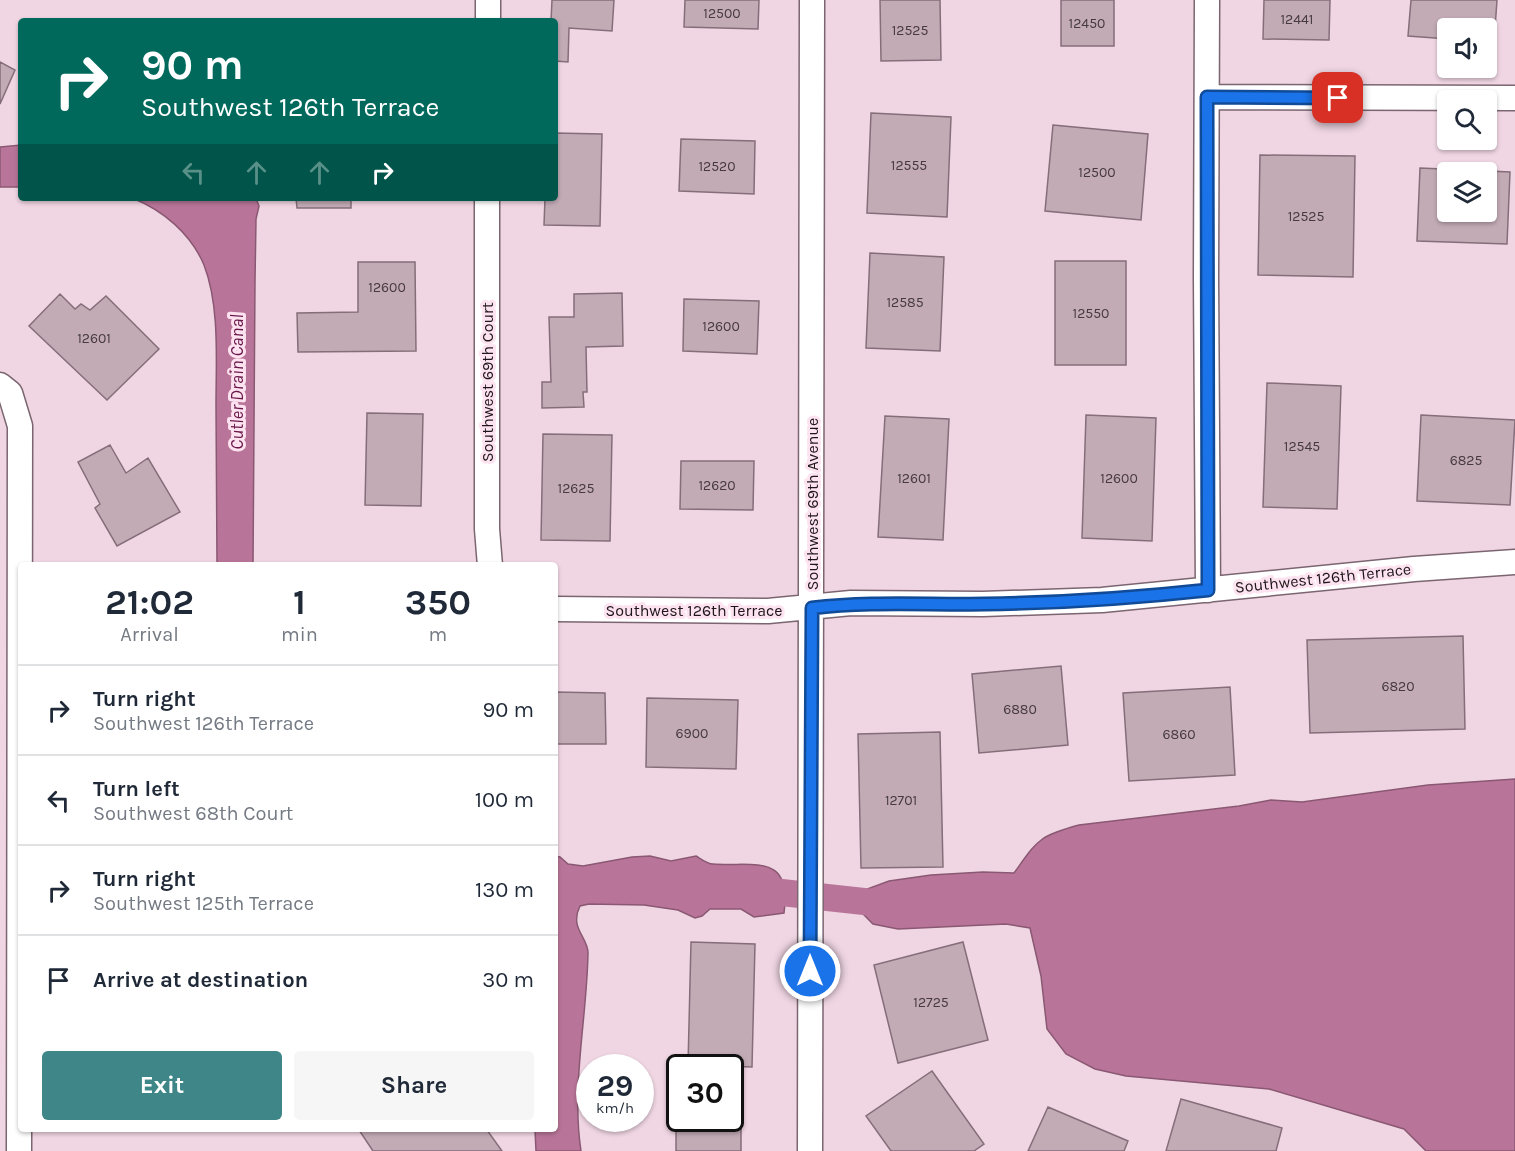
<!DOCTYPE html>
<html lang="en">
<head>
<meta charset="utf-8">
<style>
  body { margin:0; font-family:Karla,sans-serif; background:#f6f6f7; color:#1f2937; height:100vh; display:flex; flex-direction:column; font-size:22px; white-space:nowrap }
  * { box-sizing:border-box; margin:0 }
  p { font-size:20px; color:#747a83 }
  .icon { flex:none; width:33px; height:33px; fill:none; stroke:currentColor; stroke-width:2; stroke-linecap:round; stroke-linejoin:round }
  .map { position:relative; flex:1; overflow:hidden }
  .drawer { position:absolute; left:18px; top:562px; width:540px; height:570px; display:flex; flex-direction:column; background:#fff; border-radius:6px; box-shadow:0 2px 4px #0004 }
  .drawer>* { flex:none }
  .guide { position:absolute; left:18px; top:18px; width:540px; height:183px; border-radius:6px; box-shadow:0 2px 4px #0004; background:#00695c; color:#fff; overflow:hidden }
  .buttons { position:absolute; left:1437px; top:18px; display:grid; gap:12px }
  .buttons a { display:grid; place-items:center; width:60px; height:60px; border-radius:6px; background:#fff; box-shadow:0 2px 4px #0004; font-size:30px }
  .speed { position:absolute; left:576px; top:1054px; display:flex; gap:12px; font-size:30px; font-weight:700; text-align:center }
  .speed>* { display:grid; place-content:center; width:78px; height:78px; border-radius:50%; background:#fff; box-shadow:0 2px 4px #0004; line-height:1 }
  .speed small { font-size:15px; font-weight:400 }
  .speed .limit { border:3px solid #111; border-radius:9px; background:#fff; color:#111 }
  .pin { position:absolute; display:grid; place-items:center; width:51px; height:51px; color:#fff; margin:-26px; border-radius:12px; box-shadow:0 3px 9px #0006 }
  .me { position:absolute; width:66px; margin:-33px; rotate:0deg; stroke-linejoin:round; filter:drop-shadow(0 0 4px #0008) }
  .turn { display:flex; align-items:center; gap:21px; height:126px; padding:0 24px; font-size:27px }
  .turn .icon { width:78px; height:78px; stroke-width:2.5 }
  .turn b { display:block; font-size:42px; line-height:51px }
  .lanes { display:flex; align-items:center; height:57px; padding:0 24px; background:#0003; justify-content:center; gap:30px; direction:ltr }
  .lanes .off { opacity:.35 }
  .eta { display:flex; justify-content:space-evenly; align-items:center; height:102px; text-align:center }
  .eta b { font-size:36px; font-weight:700; line-height:42px }
  .action { display:flex; gap:12px; margin-top:auto; padding:12px 24px }
  .action a { flex:1; height:69px; border-radius:6px; background:#3e8687; color:#fff; font-size:24px; font-weight:700; line-height:69px; text-align:center }
  .action a+a { background:#f6f6f7; color:#1f2937 }
  ul { padding:0; list-style:none }
  li { display:flex; align-items:center; gap:18px; height:90px; padding:0 24px; border-top:2px solid #e0e1e3 }
  li div { flex:1 }
  li b { display:block; font-size:22px }
  li em { font-style:normal }
  .map>svg:first-child { display:block }
  .water { fill:#b97599; stroke:#8a5873; stroke-width:1.5 }
  .lines { fill:none; stroke-linecap:round; stroke-linejoin:round }
  .canal { stroke:#b97599; stroke-width:27 }
  .building { fill:#c3abb6; stroke:#856e79; stroke-width:1.5; fill-rule:evenodd }
  .minor-casing { stroke:#7b6570; stroke-width:27 }
  .minor { stroke:#fff; stroke-width:24 }
  .route-casing { stroke:#114b97; stroke-width:15 }
  .route { stroke:#1a73e8; stroke-width:10 }
  .labels { text-anchor:middle; dominant-baseline:central; stroke-width:6; stroke-linejoin:round; paint-order:stroke }
  .number-label { font-size:14px; fill:#463a40 }
  .street-label { font-size:16px; fill:#1d1519; stroke:#fde3f0 }
  .water-label { font-size:18px; font-style:italic; fill:#68174a; stroke:#fde3f0 }
</style>
</head>
<body>
<div class="map">
<svg width="1515" height="1151" viewBox="0 0 1515 1151">
  <rect width="100%" height="100%" fill="#f0d6e3"/>
  <path class="water" d="M21,145V187H0V147Z
    M132,198H256L259,206L256,219L255,281L253,565H217C217,512 216,459 216,405C216,362 220,306 204,265C191,234 163,210 132,198Z
    M1515,779V1151H1426L1404,1129L1269,1089L1126,1076L1095,1069L1066,1054L1047,1029L1041,976L1030,928L1006,924L898,929L873,924L863,914L860,899L867,889L889,881L931,875L983,872L1014,873C1038,840 1038,836 1079,825L1239,806L1271,800L1302,802L1428,785Z
    M555,856L560,857L568,864L583,866L632,857L650,856L671,861L696,856C701,859 707,864 713,864C754,867 792,852 784,913L754,917L741,909H710L702,916L695,918L678,910L644,905L589,904L580,906C569,928 588,937 588,953C587,1018 571,1086 581,1151H536L535,1130H555Z"/>
  <g class="lines">
    <path class="canal" d="M749,891L777,892L896,905"/>
  </g>
  <path class="building" d="M552,0H614L612,31L569,28L568,62L555,61V21H551Z
    M685,0H759L758,29L684,27Z
    M880,0H940L941,60L881,61Z
    M1061,0H1114V46H1061Z
    M1264,0H1330L1329,40L1263,39Z
    M1411,0H1497L1494,43H1486V28H1448V39L1408,36Z
    M329,19V21H215V20Z
    M0,62L15,70L0,104Z
    M871,113L951,117L947,217L867,213Z
    M1053,125L1148,134L1141,220L1045,211Z
    M555,133L602,134L600,226L544,225L545,198H555Z
    M681,139L755,141L754,194L679,191Z
    M1260,155L1355,156L1353,277L1258,275Z
    M1420,168L1510,172L1507,244L1417,241ZM1448,172H1486V212H1448Z
    M296,198H367L351,199V208H297Z
    M870,253L944,257L940,351L866,348Z
    M1055,261H1126V365H1055Z
    M358,262H415L416,351L298,352L297,313L358,312Z
    M622,293L623,346L586,347L587,392H583L584,407L542,408V382H551L549,317H574V294Z
    M60,294L75,309L81,304L90,310L106,296L159,349L107,400L29,326Z
    M684,299L759,301L757,354L683,351Z
    M1267,383L1341,386L1337,509L1263,507Z
    M367,413L423,414L421,506L365,505Z
    M1086,415L1156,418L1152,541L1082,538Z
    M1421,415L1515,420L1510,505L1417,501Z
    M885,416L949,419L943,540L878,537Z
    M543,434L612,435L610,541L541,540Z
    M110,445L126,473L148,458L180,512L117,546L95,508L100,504L78,462Z
    M681,461H754L753,510L680,509Z
    M1463,636L1465,729L1310,733L1307,640Z
    M1061,666L1068,745L979,753L972,674Z
    M1230,687L1235,775L1129,781L1123,693Z
    M555,692L605,693L606,744H555Z
    M647,698L738,700L736,769L646,767Z
    M940,732L943,867L861,868L858,734Z
    M691,942L755,944L752,1067L688,1065Z
    M963,942L988,1040L898,1063L874,965Z
    M932,1071L984,1144L974,1151H891L866,1116Z
    M1181,1099L1282,1128L1276,1151H1166Z
    M1048,1107L1128,1141L1124,1151H1028Z
    M676,1113H680V1119H730V1113H741V1151H676Z
    M359,1130H487L502,1151H373Z"/>
  <g class="lines">
    <defs>
      <path id="minor" d="M1207,0L1206,277L1208,590
        M488,21V0
        M1207,97L1515,98
        M487,198V529L490,566
        M0,385L10,393L20,426L19,1151
        M555,609L768,611L851,603L983,604L1102,600L1414,569L1515,562
        M810,1151L812,0"/>
    </defs>
    <use href="#minor" class="minor-casing"/>
    <use href="#minor" class="minor"/>
  </g>
  <g class="lines">
    <defs>
      <path id="route" d="M810,971L812,608C870,601 927,605 985,604C1060,603 1134,598 1208,590L1207,97L1338,98"/>
    </defs>
    <use href="#route" class="route-casing"/>
    <use href="#route" class="route"/>
  </g>
  <g class="labels">
    <g class="number-label">
      <text x="722" y="13">12500</text>
      <text x="1297" y="19">12441</text>
      <text x="1087" y="23">12450</text>
      <text x="910" y="30">12525</text>
      <text x="909" y="165">12555</text>
      <text x="717" y="166">12520</text>
      <text x="1097" y="172">12500</text>
      <text x="1306" y="216">12525</text>
      <text x="387" y="287">12600</text>
      <text x="905" y="302">12585</text>
      <text x="1091" y="313">12550</text>
      <text x="721" y="326">12600</text>
      <text x="94" y="338">12601</text>
      <text x="1302" y="446">12545</text>
      <text x="1466" y="460">6825</text>
      <text x="914" y="478">12601</text>
      <text x="1119" y="478">12600</text>
      <text x="717" y="485">12620</text>
      <text x="576" y="488">12625</text>
      <text x="1398" y="686">6820</text>
      <text x="1020" y="709">6880</text>
      <text x="692" y="733">6900</text>
      <text x="1179" y="734">6860</text>
      <text x="901" y="800">12701</text>
      <text x="931" y="1002">12725</text>
    </g>
    <g class="street-label">
      <text transform="translate(487 382) rotate(-90)">Southwest 69th Court</text>
      <text transform="translate(812 504) rotate(-90)">Southwest 69th Avenue</text>
      <text transform="translate(1323 578) rotate(-6)">Southwest 126th Terrace</text>
      <text x="694" y="610">Southwest 126th Terrace</text>
    </g>
    <g class="water-label">
      <text transform="translate(237 382) rotate(-90)">Cutler Drain Canal</text>
    </g>
  </g>
</svg>
<div class="buttons">
<a><svg class="icon" aria-label="sound" viewBox="0 0 24 24"><path d="M4 9h4l5-4v14l-5-4H4zM17 9q2 3 0 6"/></svg></a>
<a><svg class="icon" aria-label="search" viewBox="0 0 24 24"><circle cx="10" cy="10" r="6"/><path d="M15 15l6 6"/></svg></a>
<a><svg class="icon" aria-label="layers" viewBox="0 0 24 24"><path d="M12 4l9 5-9 5-9-5zM3 14l9 5 9-5"/></svg></a>
</div>
<div class="speed"><div>29<small>km/h</small></div><div class="limit">30</div></div>
<div class="pin" style="left:1338px;top:98px;background:#d93025"><svg class="icon" aria-label="arrive" viewBox="0 0 24 24"><path d="M6 21V4h12l-3 4 3 4H6"/></svg></div>
<svg class="me" style="left:810px;top:971px" viewBox="-20 -20 40 40"><circle r="17" fill="#1a73e8" stroke="#fff" stroke-width="3"/><path d="M0-11L8 9 0 5-8 9z" fill="#fff"/></svg>
<div class="guide">
<div class="turn"><svg class="icon" aria-label="right" viewBox="0 0 24 24"><path d="M7 20v-9h11M14 6l5 5-5 5"/></svg><div><b>90 m</b>Southwest 126th Terrace</div></div>
<div class="lanes"><svg class="icon off" aria-label="left" viewBox="0 0 24 24"><path d="M17 20v-9H6M10 6l-5 5 5 5"/></svg><svg class="icon off" aria-label="ahead" viewBox="0 0 24 24"><path d="M12 20V5M6 11l6-6 6 6"/></svg><svg class="icon off" aria-label="ahead" viewBox="0 0 24 24"><path d="M12 20V5M6 11l6-6 6 6"/></svg><svg class="icon" aria-label="right" viewBox="0 0 24 24"><path d="M7 20v-9h11M14 6l5 5-5 5"/></svg></div>
</div>
<section class="drawer">
<div class="eta">
<div><b>21:02</b><p>Arrival</p></div>
<div><b>1</b><p>min</p></div>
<div><b>350</b><p>m</p></div>
</div>
<ul>
<li><svg class="icon" aria-label="right" viewBox="0 0 24 24"><path d="M7 20v-9h11M14 6l5 5-5 5"/></svg><div><b>Turn right</b><p>Southwest 126th Terrace</p></div><em>90 m</em></li>
<li><svg class="icon" aria-label="left" viewBox="0 0 24 24"><path d="M17 20v-9H6M10 6l-5 5 5 5"/></svg><div><b>Turn left</b><p>Southwest 68th Court</p></div><em>100 m</em></li>
<li><svg class="icon" aria-label="right" viewBox="0 0 24 24"><path d="M7 20v-9h11M14 6l5 5-5 5"/></svg><div><b>Turn right</b><p>Southwest 125th Terrace</p></div><em>130 m</em></li>
<li><svg class="icon" aria-label="arrive" viewBox="0 0 24 24"><path d="M6 21V4h12l-3 4 3 4H6"/></svg><div><b>Arrive at destination</b></div><em>30 m</em></li>
</ul>
<div class="action"><a>Exit</a><a>Share</a></div>
</section>
</div>
</body>
</html>
